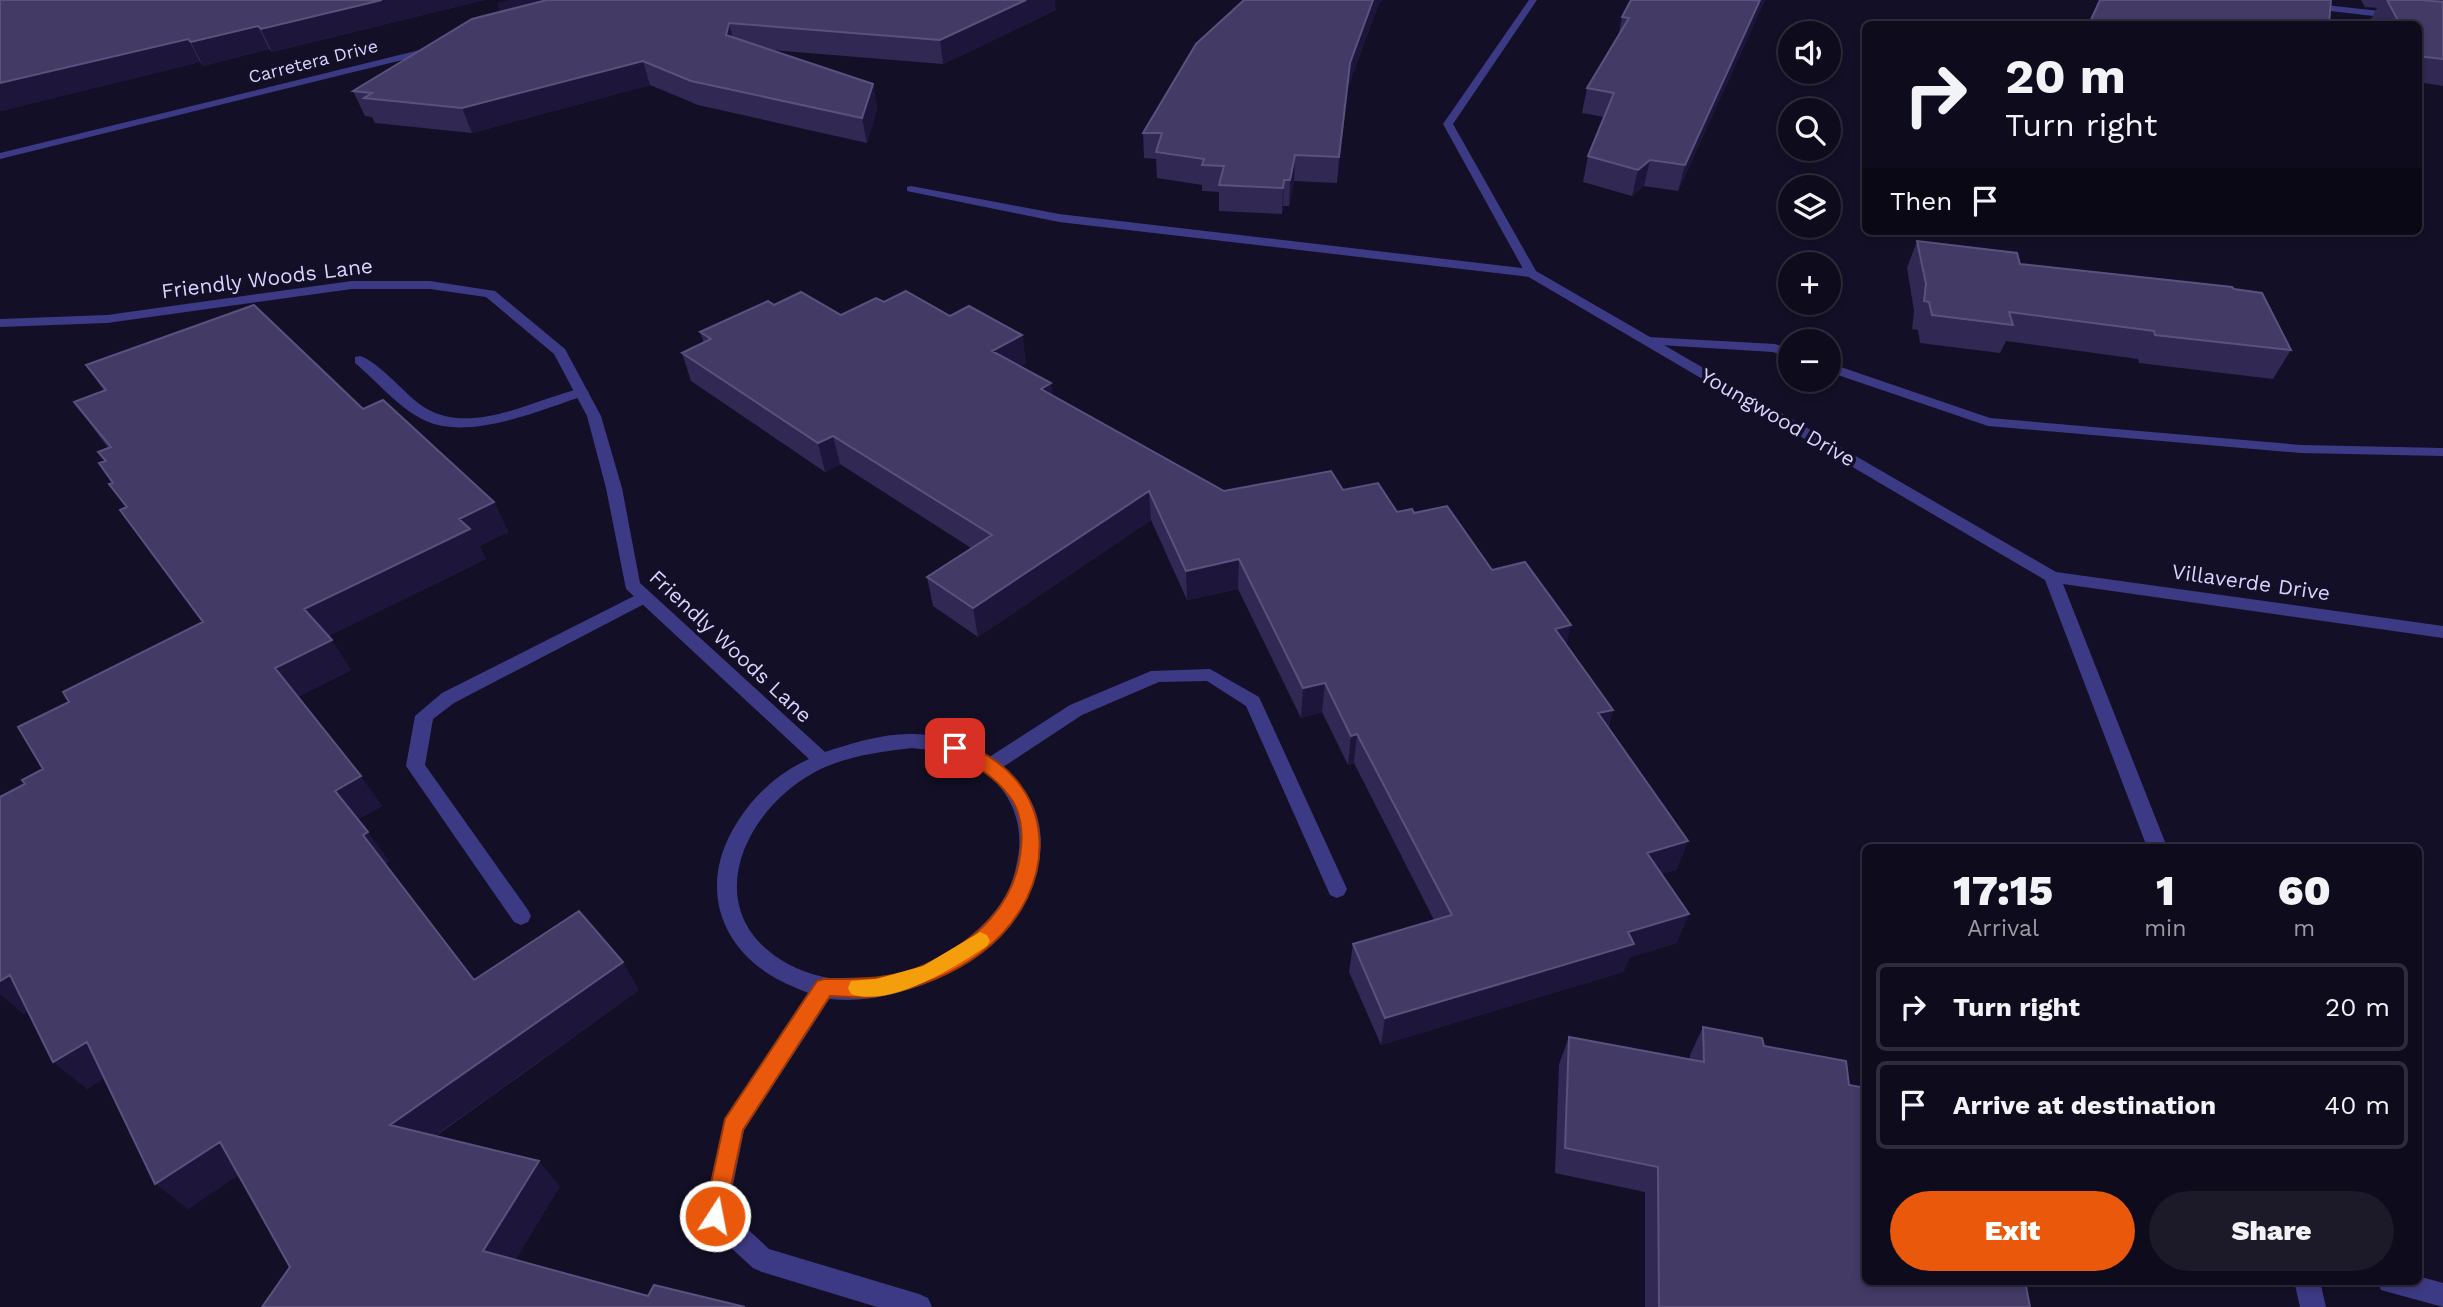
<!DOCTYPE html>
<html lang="en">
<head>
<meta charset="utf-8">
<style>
  body { margin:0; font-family:"Work Sans",sans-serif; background:#1c1929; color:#f1f3f6; height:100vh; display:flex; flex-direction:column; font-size:26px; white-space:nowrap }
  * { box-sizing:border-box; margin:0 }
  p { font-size:23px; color:#9b9ba3 }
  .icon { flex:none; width:38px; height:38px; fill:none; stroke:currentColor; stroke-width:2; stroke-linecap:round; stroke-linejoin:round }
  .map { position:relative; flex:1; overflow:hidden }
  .side { position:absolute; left:1862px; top:844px; width:560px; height:441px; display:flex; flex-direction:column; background:#0e0b1c; border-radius:10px; box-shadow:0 4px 10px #0003,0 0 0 2px #2e2b3b }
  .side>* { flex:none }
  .top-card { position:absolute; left:1862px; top:21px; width:560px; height:214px; border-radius:10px; box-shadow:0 4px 10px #0003,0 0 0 2px #2e2b3b; background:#0e0b1c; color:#f1f3f6; overflow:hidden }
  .controls { position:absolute; left:1778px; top:21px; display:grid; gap:14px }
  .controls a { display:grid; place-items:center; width:63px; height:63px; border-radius:50%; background:#0e0b1c; box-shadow:0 4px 10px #0003,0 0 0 2px #2e2b3b; font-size:35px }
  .pin { position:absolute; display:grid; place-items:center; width:60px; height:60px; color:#fff; margin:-30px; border-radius:14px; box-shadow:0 4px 10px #0006 }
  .me { position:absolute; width:77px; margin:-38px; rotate:11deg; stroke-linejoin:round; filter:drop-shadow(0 0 5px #0008) }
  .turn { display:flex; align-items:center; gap:24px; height:147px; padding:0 28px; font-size:32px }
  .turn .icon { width:91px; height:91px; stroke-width:2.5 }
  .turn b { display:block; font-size:49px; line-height:60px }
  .then { display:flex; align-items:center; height:66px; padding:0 28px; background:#0003; gap:14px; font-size:26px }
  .eta { display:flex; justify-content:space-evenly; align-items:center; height:119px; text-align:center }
  .eta b { font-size:42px; font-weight:800; line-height:49px }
  .action { display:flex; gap:14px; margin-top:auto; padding:14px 28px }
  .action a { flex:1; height:80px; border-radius:42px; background:#ea580c; color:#fff; font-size:28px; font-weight:800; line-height:80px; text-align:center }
  .action a+a { background:#1c1929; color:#f1f3f6 }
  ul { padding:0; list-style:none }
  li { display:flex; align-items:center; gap:21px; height:88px; margin:0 14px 10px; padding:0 14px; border:4px solid #2e2b3b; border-radius:10px }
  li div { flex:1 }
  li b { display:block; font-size:26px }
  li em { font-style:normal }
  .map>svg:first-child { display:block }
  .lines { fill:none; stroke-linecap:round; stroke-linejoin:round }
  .service { fill:#3d3a85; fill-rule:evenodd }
  .minor { fill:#3d3a85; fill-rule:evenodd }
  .tertiary { fill:#3d3a85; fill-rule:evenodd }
  .wall { fill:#312854 }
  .shaded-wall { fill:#1d163a }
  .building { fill:#433a66; stroke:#5a527e; stroke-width:2 }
  .route { fill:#ea580c; stroke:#983908; stroke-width:2 }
  .slow { fill:#f59e0b }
  .labels { text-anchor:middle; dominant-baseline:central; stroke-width:7; stroke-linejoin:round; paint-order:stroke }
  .far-street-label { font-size:18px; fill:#d9d4ff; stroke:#130f26 }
  .street-label { font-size:21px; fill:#d9d4ff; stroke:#130f26 }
</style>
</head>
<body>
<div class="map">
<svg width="2443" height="1307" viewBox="0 0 2443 1307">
  <rect width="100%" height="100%" fill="#130f26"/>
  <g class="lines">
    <path class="service" d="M911,186L1059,214L1531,269L1537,273L1531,277L1059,222L907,191V187Z
      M1648,337L1775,344L1790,349V358L1773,352L1643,344L1641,341Z
      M360,356C377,361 403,391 418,403C465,440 532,400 582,388L589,392L587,395C542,409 472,441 426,421C399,409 377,381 355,363V357Z
      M1829,363L1990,418L2301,445L2443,448V456L2301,453L1988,426L1829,372Z
      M644,591L652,597L650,601L454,703L433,719L425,765L528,910L531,916L528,922L521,925L514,922L406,766L415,716L442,693Z
      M1210,669L1259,697L1347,889L1344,895L1337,898L1330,895L1246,706L1207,681L1159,682L1082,715L997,771L990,773L983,771L981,766L983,761L1070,705L1151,671Z
      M824,978L832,981L835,988L832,995L744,1130L728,1211L769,1249L919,1294L928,1298L932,1307H877L762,1272L753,1268L706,1225L703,1216L725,1118L816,981Z
      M2418,1276L2443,1283V1307L2381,1290L2377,1281H2418Z"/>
    <path class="minor" d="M2307,3L2443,18V24L2304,8V4Z
      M352,281H430L495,291L565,349L601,416L622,488L640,583L825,752C852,743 885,733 913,734C947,735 980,747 1005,769C1088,841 1011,947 932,981C900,995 859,1004 824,998C814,996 804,991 794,987C722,958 694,888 738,821C755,794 780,772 809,759L626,589L606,488L587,416L554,354L486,297L430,289H352L107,323L0,327V319L107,315ZM912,748C926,750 940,750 954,755C1000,771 1028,814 1017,862C1014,878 1009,892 999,906C954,967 858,1002 788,964C697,914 741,812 815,772C845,756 879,752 912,748Z"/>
    <path class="tertiary" d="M1529,0H1537L1453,124L1536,271L2056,572L2443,626V638L2063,584L2167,847H2147L2045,580L1527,276L1443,124Z
      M436,46L439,47V51L0,159V153Z
      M2294,1281H2320L2326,1307H2300Z"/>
  </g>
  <path class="wall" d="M0,0H484L272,52L269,49L203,66L200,62L0,111Z
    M1244,0H1382L1379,3L1348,87L1337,183L1294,181L1289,206H1283L1282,214L1219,211V192L1202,191V185L1157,178L1156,159L1144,158L1143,133Z
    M1631,0H1765L1678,191L1644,186L1632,196L1583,182L1588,156L1604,117L1582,113L1587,88L1618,37L1622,17Z
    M2361,0H2443V86L2418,82V24H2374L2371,19L2377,8L2365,7Z
    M1056,10L943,64L771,50L873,84L877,109L867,143L698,105L650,85L472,133L375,123L372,117L365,116L353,91L500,12Z
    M1917,241L2020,264L2234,289L2291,350L2273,379L2139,363L2138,359L2006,341L2000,353L1920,343L1918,330L1912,329L1914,311L1907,268Z
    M884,302L950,316L1022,335L1026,363L1020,366L1051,383L1052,395L1224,491L1343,490L1397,512L1414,513L1492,570L1571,625L1566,644L1613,710L1608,728L1688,841L1676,870L1661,874L1677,943L1630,957L1623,972L1381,1045L1349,972L1353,944L1434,920L1354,763L1348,765L1322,712L1301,718L1238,589L1187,600L1151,520L978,637L933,606L927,577L971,548L840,464L825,472L691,381L682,353L704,343L700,332L774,305L841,315Z
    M86,365L363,409L494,502L508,532L479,546L486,559L328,636L351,670L298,697L382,806L358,819L389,861L385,864L474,980L639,990L436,1136L560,1186L515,1260L648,1296L745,1307L290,1267L238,1175L188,1209L104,1078L87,1089L28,1011L24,1014L0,994V885L25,784L43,769L69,702L203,622L126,508L109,484L113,483L105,461L98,452L108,448L74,402L104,391Z
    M1703,1027L1764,1046L1866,1281L2030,1307H1645V1192L1555,1173L1559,1064L1569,1037L1690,1059V1055Z"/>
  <path class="shaded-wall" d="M382,0H484L272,52L261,29Z
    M510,0H611L505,26L497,3Z
    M1026,0H1055L1056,10L943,64L940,40Z
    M1373,0H1382L1379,3L1348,87L1337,183L1339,157L1350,63Z
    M1760,0H1765L1678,191L1685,165Z
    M729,23L735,47L726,35Z
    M258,26L269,49L203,66L191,42Z
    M188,39L200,62L0,111V83Z
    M643,61L650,85L472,133L462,108Z
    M873,84L877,109L867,143L862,118Z
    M1295,155L1294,181L1289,206L1290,180Z
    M1650,160L1644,186L1632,196L1638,170Z
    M1284,180L1283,206L1282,214L1283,188Z
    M1022,335L1026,363L996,380L992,351Z
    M1051,383L1054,411L1041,389Z
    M833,436L840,464L825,472L818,443Z
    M1149,491L1151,520L978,637L973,608Z
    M494,502L508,532L479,546L486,559L324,638L304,609L459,519Z
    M1239,559L1238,589L1187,600L1186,571Z
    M1571,625L1564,654L1555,629Z
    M332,640L351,670L296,698L275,668Z
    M1325,683L1322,712L1301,718L1303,688Z
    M1613,710L1604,739L1598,713Z
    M1357,734L1354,763L1348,765L1351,736Z
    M361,776L382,806L356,820L335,791Z
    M368,832L389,861L385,864L363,835Z
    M1688,841L1676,870L1636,881L1647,853Z
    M1689,914L1677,943L1630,957L1623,972L1381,1045L1385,1018L1628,932Z
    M623,962L639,990L415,1150L390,1125Z
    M10,975L43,1003L24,1014L0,994V981Z
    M87,1042L119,1069L87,1089L53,1062Z
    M220,1142L249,1168L188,1209L155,1184Z
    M539,1161L560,1186L507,1275L483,1251Z"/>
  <path class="building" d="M0,0H382L261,29L258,26L191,42L188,39L0,83Z
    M547,0H1026L940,40L729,23L726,35L873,84L862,118L691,81L643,61L462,108L364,98L372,93L353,91L472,19Z
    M1244,0H1373L1350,63L1339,157L1295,155L1290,180H1284L1283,188L1219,185L1224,166L1202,165L1204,159L1156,152L1162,133H1143L1196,44Z
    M1631,0H1760L1685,165L1650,160L1638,170L1588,156L1614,93L1587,88L1629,18L1622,17Z
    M2100,0H2331L2329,24H2089Z
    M2387,0H2422L2443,2V59L2418,56V24H2400Z
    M1917,241L2017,253L2020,264L2232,287L2234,289L2262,293L2291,350L2155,335L2154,331L2009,312L2013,325L1932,315L1929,302L1924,301L1926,284Z
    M906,291L950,316L969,306L1022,335L992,351L1051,383L1041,389L1224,491L1331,471L1343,490L1378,483L1397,512L1412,509L1414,513L1447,506L1492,570L1525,562L1571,625L1555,629L1613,710L1598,713L1688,841L1647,853L1689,914L1628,932L1634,944L1385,1018L1353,944L1452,915L1357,734L1351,736L1325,683L1303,688L1239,559L1186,571L1149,491L973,608L927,577L992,535L833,436L818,443L682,353L711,339L700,332L768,301L774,305L801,292L841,315L876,298L884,302Z
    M254,305L363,409L383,400L494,502L459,519L470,529L304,609L332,640L275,668L361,776L335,791L368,832L363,835L474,980L579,911L623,962L390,1125L539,1161L483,1251L648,1296L654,1285L745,1307H262L290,1267L220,1142L155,1184L87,1042L53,1062L10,975L0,981V797L25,784L22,780L43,769L18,727L69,702L63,692L203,622L120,510L127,507L109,484L113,483L99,463L106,461L98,452L111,447L74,402L106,390L86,365Z
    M1703,1027L1762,1038L1764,1046L1846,1061L1849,1085L1866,1088V1281H2025L2030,1307H1659L1658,1167L1565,1148L1569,1037L1704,1062Z"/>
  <path class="route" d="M955,741C1062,775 1064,890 981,953C952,975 913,989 878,996C863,999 845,996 830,996L743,1130L723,1224L715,1227L707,1224L704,1216L725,1119L817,981L824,979C858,979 893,980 925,965C975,942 1017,904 1021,847C1023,830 1020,809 1009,796C993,774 972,764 949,752L946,748L949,743Z"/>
  <path class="slow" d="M980,932L987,935L990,941L987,946C955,967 891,1008 851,994L848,988L851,981L876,979L923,966Z"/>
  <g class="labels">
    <g class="far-street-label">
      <text transform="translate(313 61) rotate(-14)">Carretera Drive</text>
    </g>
    <g class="street-label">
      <text transform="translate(267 278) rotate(-7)">Friendly Woods Lane</text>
      <text transform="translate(1778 417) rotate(30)">Youngwood Drive</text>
      <text transform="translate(2251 582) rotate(8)">Villaverde Drive</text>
      <text transform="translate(731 646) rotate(43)">Friendly Woods Lane</text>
    </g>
  </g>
</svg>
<div class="controls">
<a><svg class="icon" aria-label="sound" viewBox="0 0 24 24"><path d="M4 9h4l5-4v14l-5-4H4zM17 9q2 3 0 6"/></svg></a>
<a><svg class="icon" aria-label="search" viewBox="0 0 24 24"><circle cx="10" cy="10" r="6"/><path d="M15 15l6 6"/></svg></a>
<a><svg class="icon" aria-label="layers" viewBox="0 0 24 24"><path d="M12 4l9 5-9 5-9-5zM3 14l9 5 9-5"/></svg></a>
<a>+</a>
<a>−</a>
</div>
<div class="pin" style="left:955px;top:748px;background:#d93025"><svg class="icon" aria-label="arrive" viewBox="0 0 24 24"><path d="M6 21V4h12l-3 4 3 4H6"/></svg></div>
<svg class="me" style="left:715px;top:1216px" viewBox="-20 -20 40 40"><circle r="17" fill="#ea580c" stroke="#fff" stroke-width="3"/><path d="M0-11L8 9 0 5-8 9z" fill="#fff"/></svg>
<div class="top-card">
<div class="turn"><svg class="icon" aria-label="right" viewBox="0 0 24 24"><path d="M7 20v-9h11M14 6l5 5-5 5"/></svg><div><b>20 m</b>Turn right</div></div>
<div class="then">Then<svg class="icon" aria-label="arrive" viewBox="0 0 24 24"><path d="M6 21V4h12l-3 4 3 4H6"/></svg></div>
</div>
<section class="side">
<div class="eta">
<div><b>17:15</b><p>Arrival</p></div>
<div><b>1</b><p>min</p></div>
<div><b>60</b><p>m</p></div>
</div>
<ul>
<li><svg class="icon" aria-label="right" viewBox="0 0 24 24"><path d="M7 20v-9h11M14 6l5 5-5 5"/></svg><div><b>Turn right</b></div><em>20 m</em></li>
<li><svg class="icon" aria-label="arrive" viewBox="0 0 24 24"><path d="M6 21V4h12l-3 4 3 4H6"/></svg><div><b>Arrive at destination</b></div><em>40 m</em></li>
</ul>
<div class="action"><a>Exit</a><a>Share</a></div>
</section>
</div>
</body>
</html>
